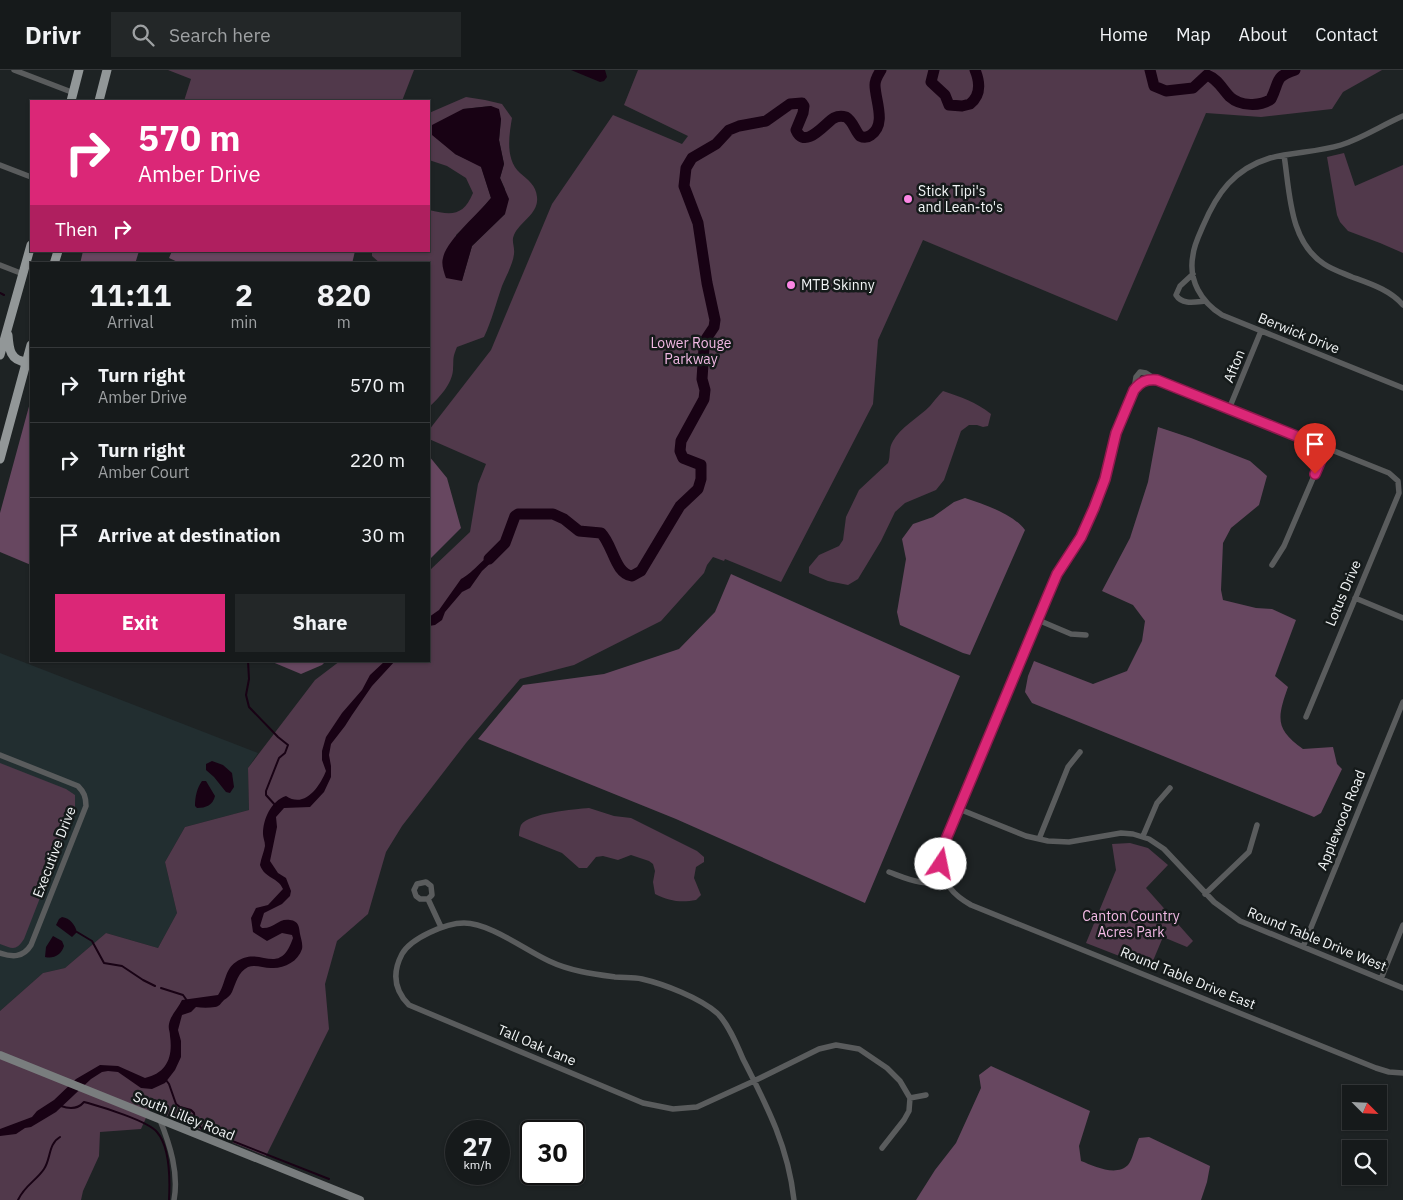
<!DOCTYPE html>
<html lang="en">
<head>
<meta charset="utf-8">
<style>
  body { margin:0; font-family:"IBM Plex Sans",sans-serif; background:#232728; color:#f1f3f6; height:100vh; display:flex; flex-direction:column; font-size:19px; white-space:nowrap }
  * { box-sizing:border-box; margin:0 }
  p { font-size:16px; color:#9ea1a3 }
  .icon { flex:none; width:28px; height:28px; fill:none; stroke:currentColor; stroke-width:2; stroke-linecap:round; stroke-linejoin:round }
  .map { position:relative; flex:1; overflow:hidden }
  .side { position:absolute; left:30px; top:192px; width:400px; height:400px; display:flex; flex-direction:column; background:#161a1b; border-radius:0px; box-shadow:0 1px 4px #0004,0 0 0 1px #35383a }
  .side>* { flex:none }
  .top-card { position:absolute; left:30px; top:30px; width:400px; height:152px; border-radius:0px; box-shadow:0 1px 4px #0004,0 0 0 1px #35383a; background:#db2777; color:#fff; overflow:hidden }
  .needle { width:32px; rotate:114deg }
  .buttons { position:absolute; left:1342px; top:1015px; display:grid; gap:10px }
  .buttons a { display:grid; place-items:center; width:45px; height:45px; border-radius:0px; background:#161a1b; box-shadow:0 1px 4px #0004,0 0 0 1px #35383a; font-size:25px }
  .speed { position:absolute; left:445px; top:1050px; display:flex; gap:10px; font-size:25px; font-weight:700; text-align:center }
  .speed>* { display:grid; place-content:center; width:65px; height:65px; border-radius:50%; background:#161a1b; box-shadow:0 1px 4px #0004,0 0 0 1px #35383a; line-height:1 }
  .speed small { font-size:12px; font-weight:400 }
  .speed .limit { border:2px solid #111; border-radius:8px; background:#fff; color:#111 }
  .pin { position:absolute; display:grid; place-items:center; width:42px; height:42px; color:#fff; margin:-51px -21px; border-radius:50% 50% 50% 0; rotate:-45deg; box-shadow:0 0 5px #0007 }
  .pin .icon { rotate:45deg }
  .me { position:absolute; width:55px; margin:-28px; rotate:11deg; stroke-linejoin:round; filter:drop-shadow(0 0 4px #0008) }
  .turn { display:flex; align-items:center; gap:18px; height:105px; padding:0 25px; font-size:22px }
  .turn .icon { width:65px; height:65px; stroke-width:2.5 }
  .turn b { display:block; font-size:35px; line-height:42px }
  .then { display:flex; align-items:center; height:48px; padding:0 25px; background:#0003; gap:10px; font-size:19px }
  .eta { display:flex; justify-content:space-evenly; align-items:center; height:85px; text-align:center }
  .eta b { font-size:30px; font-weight:800; line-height:35px }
  .primary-button { display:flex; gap:10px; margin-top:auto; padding:10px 25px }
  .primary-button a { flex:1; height:58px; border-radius:0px; background:#db2777; color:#fff; font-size:20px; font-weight:800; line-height:58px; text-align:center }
  .primary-button a+a { background:#232728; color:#f1f3f6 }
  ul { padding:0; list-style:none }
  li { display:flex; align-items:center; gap:15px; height:75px; padding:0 25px; border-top:1px solid #35383a }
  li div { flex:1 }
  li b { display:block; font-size:19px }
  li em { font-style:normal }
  header { display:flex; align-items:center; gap:30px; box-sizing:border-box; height:70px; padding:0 25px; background:#161a1b; border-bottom:1px solid #35383a }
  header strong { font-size:24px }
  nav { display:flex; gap:28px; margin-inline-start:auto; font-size:18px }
  .search { width:350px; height:45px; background:#232728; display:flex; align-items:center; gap:12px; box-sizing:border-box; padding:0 18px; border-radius:0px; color:#9ea1a3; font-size:19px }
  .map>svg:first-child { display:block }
  .built { fill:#222e30 }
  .green { fill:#51394b; fill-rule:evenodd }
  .forest { fill:#674760 }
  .water { fill:#180214 }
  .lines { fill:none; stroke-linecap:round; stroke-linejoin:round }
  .stream { stroke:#180214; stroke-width:2 }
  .river { stroke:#180214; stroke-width:11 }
  .street { stroke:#5a5c5d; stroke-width:5.5 }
  .secondary { stroke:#797d7e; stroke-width:8 }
  .primary { stroke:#929798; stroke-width:9 }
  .route-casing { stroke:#8e194d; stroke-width:12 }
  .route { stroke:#db2777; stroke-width:9 }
  .poi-dot { fill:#fc86e4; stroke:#151a1a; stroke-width:2 }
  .labels { text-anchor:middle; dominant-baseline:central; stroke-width:5; stroke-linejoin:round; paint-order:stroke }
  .poi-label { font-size:14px; fill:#f2f5f6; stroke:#151a1a; text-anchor:start }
  .street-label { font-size:14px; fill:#f2f5f6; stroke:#151a1a }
  .park-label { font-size:14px; fill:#f2b9e4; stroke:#151a1a }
</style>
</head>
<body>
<header>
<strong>Drivr</strong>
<div class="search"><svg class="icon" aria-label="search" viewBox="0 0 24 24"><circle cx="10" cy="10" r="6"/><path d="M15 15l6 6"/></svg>Search here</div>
<nav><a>Home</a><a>Map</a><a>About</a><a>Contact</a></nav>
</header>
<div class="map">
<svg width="1403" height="1130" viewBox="0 0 1403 1130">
  <rect width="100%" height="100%" fill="#1e2324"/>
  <path class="built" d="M0,583L258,683L248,698L249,740L185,757L165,792L177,843L158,878L106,863L65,898L43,903L0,941Z"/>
  <path class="green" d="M168,0H414L402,31H184L191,9Z
    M638,0H1382L1343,22L1332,39L1261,47L1206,43L1117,251L923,170L878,270L873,334L781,512L725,489L724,491L713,487L707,495L704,503L661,551L574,595L520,609L466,673L402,756L386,782L368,844L337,871L325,914L329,959L266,1086L150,1039L141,1059L100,1062L99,1086L83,1121L81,1130H0V941L43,903L65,898L106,863L158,878L177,843L165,792L185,757L249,740L248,698L315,610L340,591H429V501L470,462L478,414L486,394L429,369V360L491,280L552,134L613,45L682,74L688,66L624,35Z
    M466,27L485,30L502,34L512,48C509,66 505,89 520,103C528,110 536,115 537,127C539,144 520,151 514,165C511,171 515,177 514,184C513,194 506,206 502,216C496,233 492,250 484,267L457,277C452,289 454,288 453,300C452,314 439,328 429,337V194H381L372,186V181H429V140C451,145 463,147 473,123L466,108L447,96L429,90V43ZM491,36L501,49L499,70L504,94L500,108L505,119V144L472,176L462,210L456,165L473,149L491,128L481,96L455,84L463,39Z
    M1344,83L1355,116L1403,95V183L1380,173L1348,161L1340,152L1337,145L1327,87Z
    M943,321C961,327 976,332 991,344L988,356L983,357L977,355H969L961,361L944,410L936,420L905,433L895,442L881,471L858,509L848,515L828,511L809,503V497L819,485L839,476L843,470L846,447L859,420L888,393C891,386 888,379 893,371C900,358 919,347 930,336C934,331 938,326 943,321Z
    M0,693L66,719L75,725V738L24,869C16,881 13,879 0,874Z
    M589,738L614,746L631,748L697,781L704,787V792L696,797L694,808L701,825L696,830C681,833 669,831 655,824L653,812L655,801L653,794L649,791L631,785L618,790L603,786L596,787L587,798H579L562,783L519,766C519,763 520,757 521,755C529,743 575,739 589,738Z
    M1130,773L1148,778L1168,795L1146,818L1193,871L1187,877L1163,867L1150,898L1086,873L1116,800L1112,774Z"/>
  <path class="forest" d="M83,181H139L135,194H80Z
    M172,181H355L352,194H182L169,188Z
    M31,329V495L0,482V443Z
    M1158,357L1191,368L1250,391L1267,406L1259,435L1231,458L1223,473L1221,520L1223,530L1256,538L1272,539L1296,550L1275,606L1288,617C1277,648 1275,659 1303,679L1333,677L1337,694L1342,699L1321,743L1314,747L1032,633L1025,622L1028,606L1034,591L1093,614L1127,601L1142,571L1145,551L1133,535L1102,521L1130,468L1148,412Z
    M429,386L447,408L461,458L429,490Z
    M965,428C984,434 1013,444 1025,460L970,585L963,583L900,555L897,542L906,489L902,469L913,454L933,447L954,432Z
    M731,504L960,606L865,833L676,749L478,669L523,615L604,604L679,579L715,542Z
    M270,591H326L322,595L301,604Z
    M991,996L1090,1041L1079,1076L1081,1091C1094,1096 1116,1107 1128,1095C1133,1089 1135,1076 1139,1068L1149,1067L1210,1096L1207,1112L1201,1130H916L935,1100L956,1073L981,1018L979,1005Z"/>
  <path class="water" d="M571,0H605L607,7L604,11L600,12Z
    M491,36L499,39L501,49L499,70L504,94L500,108L509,129L505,144L472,176L462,211L446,208C444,202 441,194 443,188C446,171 479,143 491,128L481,97L455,84L432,65V55L463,39Z
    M500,480L496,488L482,501L470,518L462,522L445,542L442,550L435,555L429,556V547L439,540L461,509C476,501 481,488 500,480Z
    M385,591H395L372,616L352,645L345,656L331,674L329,685L331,696V707L324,722L310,737L284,738L276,747L277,757L270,791L278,803L286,808L291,821L290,826L282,834L264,843L260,856L262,858C274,859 278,848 290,850C299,851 299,857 300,864C301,869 303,874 302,879C298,892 283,899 271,898C263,898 255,894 248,897C238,902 236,913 232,922C230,926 227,928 224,930C221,933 219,937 215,937C209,938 202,938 196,937L191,942L182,945L178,960L181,971V987L175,1000L165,1013L152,1019L141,1018L118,1002L108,1001L102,1002L91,1009L56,1042L31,1057L25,1058L16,1064L0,1066V1059L32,1047L37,1041L54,1030L76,1009L100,995L118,996L145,1008C167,1003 173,987 170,966C170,961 168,959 169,954C171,944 178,939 182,930L218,925C226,914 224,900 236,892C260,874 279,909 293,868L292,865L282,863L267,871L253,862L251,848L256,838L268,835L283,819C278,807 265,809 260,795C261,788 264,782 265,776C265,771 263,768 263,764C263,749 271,731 286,726C305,739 320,716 326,701L322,690V681L326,667L342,643L362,620L370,605Z
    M212,691L223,695L232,703L234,717L230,723L226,722L214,707L206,700V694Z
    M202,711H206L215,726C213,735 206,738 197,738L195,736C195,727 197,718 202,711Z
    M62,847C70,848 75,855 77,862L72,867L56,855L59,849Z
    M53,866L62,871L64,876C61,885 54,889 45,887L46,877Z"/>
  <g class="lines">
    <path class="stream" d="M0,223L4,225
      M248,591L249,609L246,625L249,637L278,667L288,675L285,683L279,688L266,721V725L276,736
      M77,862L92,871L104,893L122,896L143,910L155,916
      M161,918L183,925L188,932
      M166,1010L169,1014L176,1034L180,1037L191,1040L194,1043L195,1051L202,1059L329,1109
      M61,1036C69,1039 78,1039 84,1032L88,1033C102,1037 148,1051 157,1062C170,1077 170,1111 169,1130
      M18,1130C25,1115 36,1111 44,1099C51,1089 48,1074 60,1067"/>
    <path class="river" d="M934,0L931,12L945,25L949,35L962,36L970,34C981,25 980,12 975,0
      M1150,0L1154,16L1166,21L1193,18L1207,5C1218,9 1222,19 1230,27C1240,36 1260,37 1271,29C1280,11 1274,7 1295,0
      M489,489L505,473L515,446L518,444H553L564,449L579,461L601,463C613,475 615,504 632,506L641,501L680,436L698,419L701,409V395L683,388L680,381L681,371L704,329L705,320L702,309L704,278L706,269L714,257L715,250L707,213L698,153L684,116L686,98L692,88L716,74L729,60L739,56L766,51L790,34L802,33L804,36L803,43L796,60C805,81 826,52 834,48C838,46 842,46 846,47C853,51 855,61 860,66C864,68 867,68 871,65C887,54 875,30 875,15C875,9 878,5 881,0"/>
    <path class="street" d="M14,0L74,23
      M1403,46C1382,55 1363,68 1341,75C1318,82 1293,82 1270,88C1234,99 1217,123 1203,156C1199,165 1194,175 1193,185C1188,210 1201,232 1222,245L1403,318
      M1284,85C1290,123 1289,171 1324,194C1333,200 1343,203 1352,207C1371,214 1390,220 1403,235
      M0,95L31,107
      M0,195L23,204
      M1193,204L1180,216L1176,225C1182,235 1195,232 1205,231
      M1134,319L1136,307L1140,302L1146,303L1157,310
      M1229,339L1261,261
      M1272,495L1284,476L1326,378
      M1355,528L1403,548
      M1038,550L1071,564L1086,565
      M1306,647L1399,423L1398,411L1389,403L1157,310L1143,312L1134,320L1116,363L1105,409L1094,438L1081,467L1057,504L955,747C941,783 929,812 971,835L1376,998L1389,1002L1403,1003
      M0,685L78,716C84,722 86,727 86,736L31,875C23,888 12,887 0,883
      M959,739L1026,766L1048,771L1069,772L1121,763L1133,764L1149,769L1164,779L1214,832L1240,851L1403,918
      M1143,766L1157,733L1170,718
      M1039,769L1068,697L1080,682
      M889,802C908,809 925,818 945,808
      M1205,824L1249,782L1257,755
      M428,829H420L416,826L414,820L417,814L426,812L431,816L432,825L428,829L441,857
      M1303,877L1403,632
      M1381,909L1403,855
      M910,1028L926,1025
      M160,1050C170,1075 179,1103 174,1130
      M794,1130C788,1076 767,1036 743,989C737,975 728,953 717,943C700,928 664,914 642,909C633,907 624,908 615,907C593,904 570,901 549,891C525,880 490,853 464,853C446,853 411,868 402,884C392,903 394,920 409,935L643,1033L673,1039L697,1037L754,1011L819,979L836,975L859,979L887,998L900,1011L910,1028L909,1041L904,1050L882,1078"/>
    <path class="secondary" d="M0,985L360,1130"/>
    <path class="primary" d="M71,31L79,0
      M99,31L107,0
      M54,194L58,181
      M8,265C9,279 10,291 27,292
      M0,285L31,175
      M0,389L31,275"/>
  </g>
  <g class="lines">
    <defs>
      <path id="route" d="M941,794L944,774L1046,530L1057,504L1081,467L1094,438L1105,409L1116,363L1134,320C1140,312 1146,309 1157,310L1326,378L1315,404"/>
    </defs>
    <use href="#route" class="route-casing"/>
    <use href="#route" class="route"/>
  </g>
  <g class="poi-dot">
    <circle cx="908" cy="129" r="5"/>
    <circle cx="791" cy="215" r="5"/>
  </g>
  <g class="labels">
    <g class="poi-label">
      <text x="918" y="121">Stick Tipi's<tspan x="918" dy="16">and Lean-to's</tspan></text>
      <text x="801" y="215">MTB Skinny</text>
    </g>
    <g class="street-label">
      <text transform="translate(1299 263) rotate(22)">Berwick Drive</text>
      <text transform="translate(1234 296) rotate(-68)">Afton</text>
      <text transform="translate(1343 523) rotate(-67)">Lotus Drive</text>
      <text transform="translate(1341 750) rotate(-68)">Applewood Road</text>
      <text transform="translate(54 782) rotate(-69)">Executive Drive</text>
      <text transform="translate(1317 869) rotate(22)">Round Table Drive West</text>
      <text transform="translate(1188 908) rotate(22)">Round Table Drive East</text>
      <text transform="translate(537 975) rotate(23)">Tall Oak Lane</text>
      <text transform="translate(184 1046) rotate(22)">South Lilley Road</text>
    </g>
    <g class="park-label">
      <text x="691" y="273">Lower Rouge<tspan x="691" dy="16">Parkway</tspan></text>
      <text x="1131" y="846">Canton Country<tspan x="1131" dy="16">Acres Park</tspan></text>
    </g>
  </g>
</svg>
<div class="buttons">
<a><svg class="needle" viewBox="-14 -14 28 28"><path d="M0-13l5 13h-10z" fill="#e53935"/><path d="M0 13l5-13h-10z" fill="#9ea1a3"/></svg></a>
<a><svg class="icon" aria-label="search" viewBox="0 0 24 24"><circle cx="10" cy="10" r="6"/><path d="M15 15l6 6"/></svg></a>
</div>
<div class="speed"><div>27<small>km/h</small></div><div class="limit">30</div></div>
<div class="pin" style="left:1315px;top:404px;background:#d93025"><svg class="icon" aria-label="arrive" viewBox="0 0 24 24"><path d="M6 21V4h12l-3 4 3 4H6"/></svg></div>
<svg class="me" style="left:941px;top:794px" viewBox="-20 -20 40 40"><circle r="19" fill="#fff"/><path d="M0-13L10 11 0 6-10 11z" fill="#db2777"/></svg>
<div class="top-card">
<div class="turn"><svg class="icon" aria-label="right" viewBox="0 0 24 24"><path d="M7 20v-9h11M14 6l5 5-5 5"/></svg><div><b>570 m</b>Amber Drive</div></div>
<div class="then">Then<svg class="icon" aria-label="right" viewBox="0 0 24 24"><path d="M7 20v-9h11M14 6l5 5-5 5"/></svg></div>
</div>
<section class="side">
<div class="eta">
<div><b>11:11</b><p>Arrival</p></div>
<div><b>2</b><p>min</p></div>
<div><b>820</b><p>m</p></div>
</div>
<ul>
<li><svg class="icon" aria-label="right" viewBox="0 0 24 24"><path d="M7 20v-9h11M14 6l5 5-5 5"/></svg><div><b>Turn right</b><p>Amber Drive</p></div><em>570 m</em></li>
<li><svg class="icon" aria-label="right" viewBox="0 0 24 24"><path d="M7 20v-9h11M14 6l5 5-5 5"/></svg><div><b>Turn right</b><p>Amber Court</p></div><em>220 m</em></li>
<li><svg class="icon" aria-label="arrive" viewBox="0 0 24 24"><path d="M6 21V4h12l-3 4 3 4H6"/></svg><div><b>Arrive at destination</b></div><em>30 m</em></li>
</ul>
<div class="primary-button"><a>Exit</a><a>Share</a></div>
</section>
</div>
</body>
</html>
